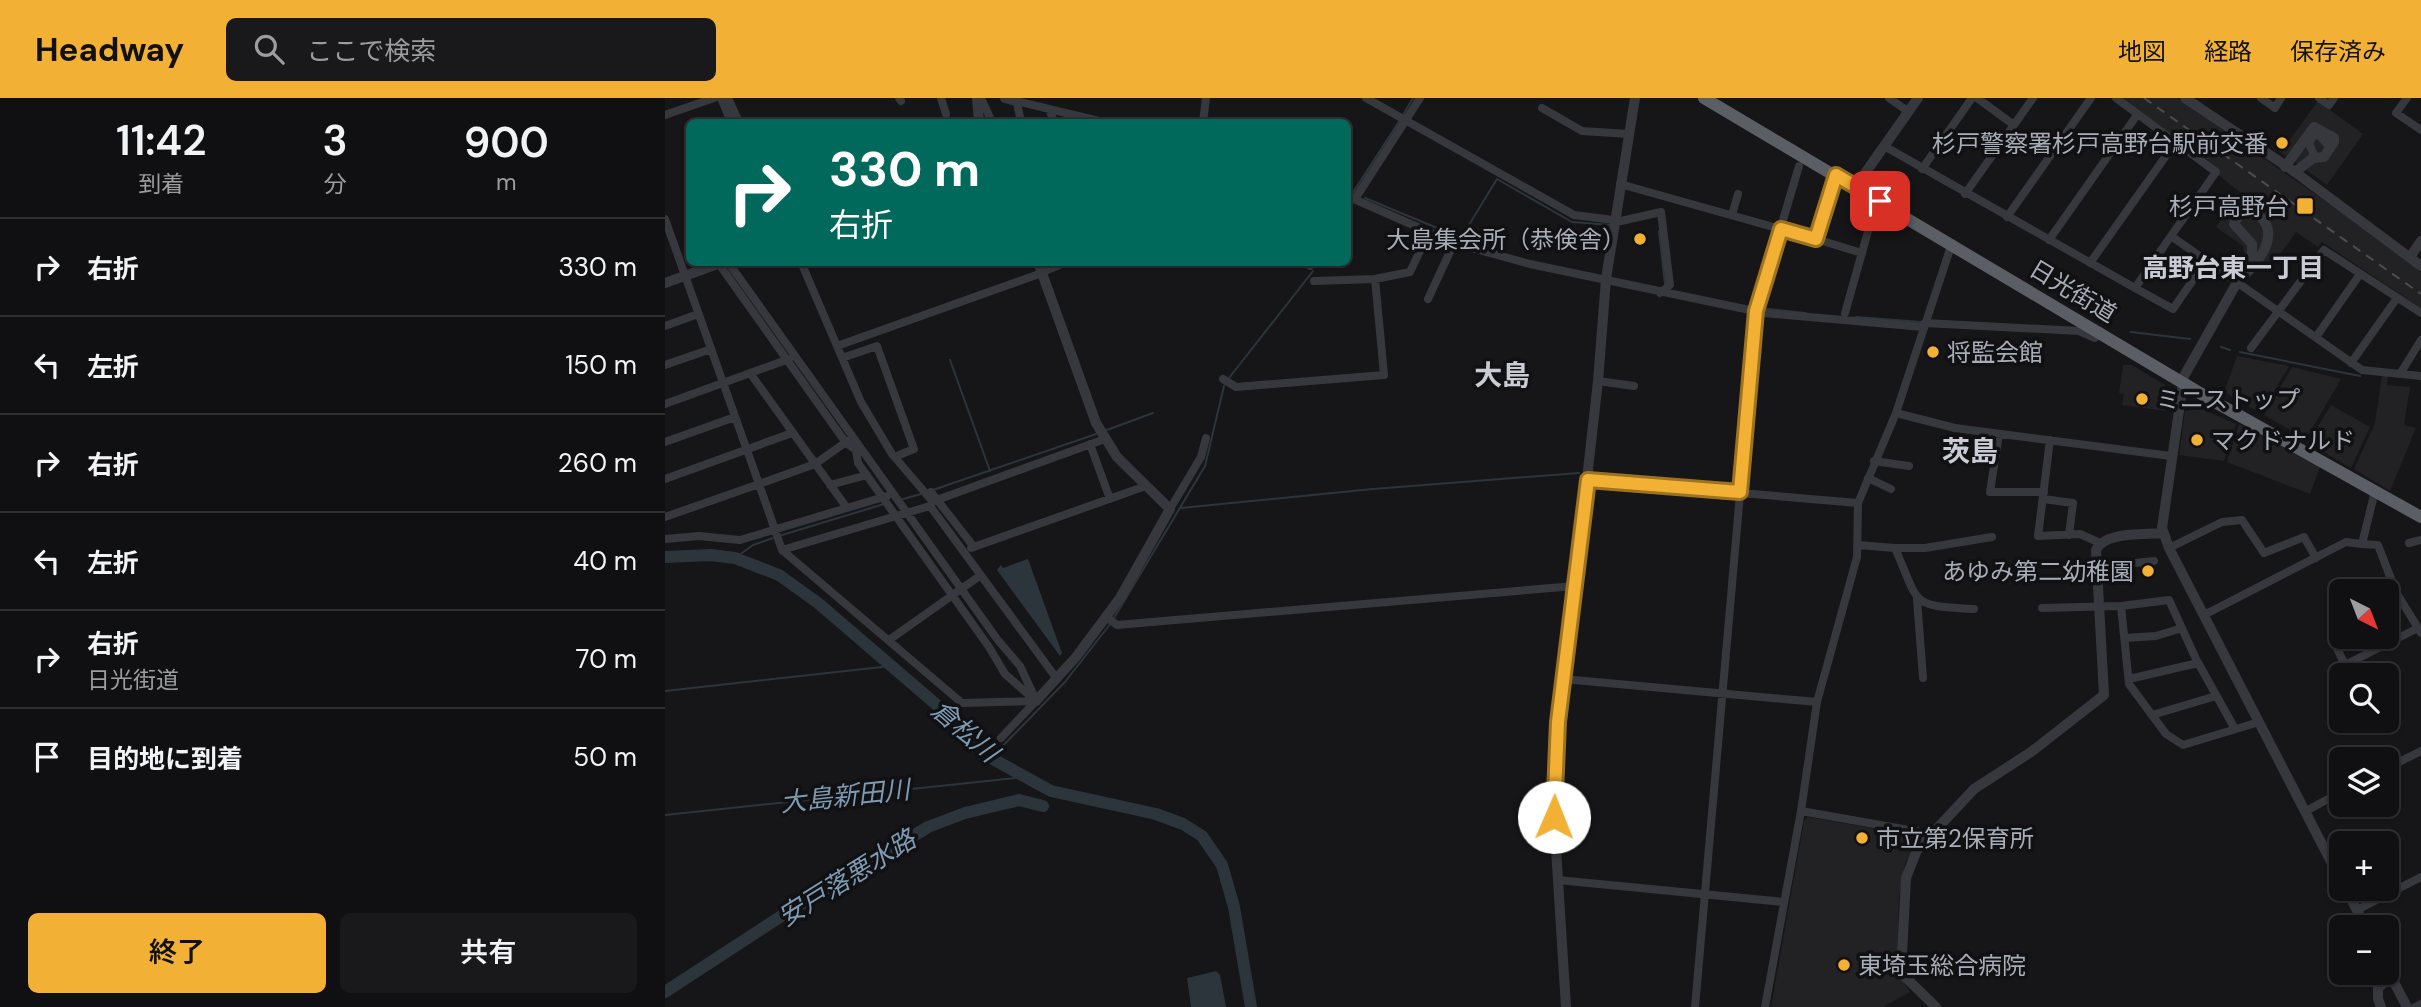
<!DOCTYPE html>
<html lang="ja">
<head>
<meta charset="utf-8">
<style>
  body { margin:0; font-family:"DM Sans","Noto Sans JP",sans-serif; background:#19191b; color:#f1f3f6; height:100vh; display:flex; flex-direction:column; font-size:26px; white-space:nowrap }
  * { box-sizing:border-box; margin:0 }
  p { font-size:23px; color:#9c9d9f }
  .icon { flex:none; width:38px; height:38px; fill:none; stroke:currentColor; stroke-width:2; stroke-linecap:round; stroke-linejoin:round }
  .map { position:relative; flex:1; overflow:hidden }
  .details { display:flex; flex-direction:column; background:#101012; width:665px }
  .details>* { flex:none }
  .top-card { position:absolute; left:21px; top:21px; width:665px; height:147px; border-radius:10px; box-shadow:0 2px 5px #0004,0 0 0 2px #303032; background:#00695c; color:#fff; overflow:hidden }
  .needle { width:46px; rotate:138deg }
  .fabs { position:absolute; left:1664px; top:481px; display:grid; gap:14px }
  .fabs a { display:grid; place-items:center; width:70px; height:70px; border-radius:10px; background:#101012; box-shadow:0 2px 5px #0004,0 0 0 2px #303032; font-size:35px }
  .pin { position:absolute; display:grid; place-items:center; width:60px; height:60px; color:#fff; margin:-30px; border-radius:14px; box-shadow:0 4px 10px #0006 }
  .me { position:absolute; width:77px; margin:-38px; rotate:1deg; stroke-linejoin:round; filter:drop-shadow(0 0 5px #0008) }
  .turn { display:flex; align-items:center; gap:24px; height:147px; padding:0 28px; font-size:32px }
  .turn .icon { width:91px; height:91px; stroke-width:2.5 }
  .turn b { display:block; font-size:49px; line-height:60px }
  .eta { display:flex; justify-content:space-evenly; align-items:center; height:119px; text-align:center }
  .eta b { font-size:42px; font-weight:600; line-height:49px }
  .cta { display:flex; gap:14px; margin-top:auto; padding:14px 28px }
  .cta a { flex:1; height:80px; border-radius:10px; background:#f2b134; color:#111; font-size:28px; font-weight:600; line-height:80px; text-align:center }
  .cta a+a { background:#19191b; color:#f1f3f6 }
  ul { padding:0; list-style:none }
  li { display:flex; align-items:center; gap:21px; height:98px; padding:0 28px; border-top:2px solid #303032 }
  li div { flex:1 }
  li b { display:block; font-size:26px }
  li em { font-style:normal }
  header { display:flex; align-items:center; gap:42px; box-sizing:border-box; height:98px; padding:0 35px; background:#f2b134; color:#111 }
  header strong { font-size:33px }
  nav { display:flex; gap:38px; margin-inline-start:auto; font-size:24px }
  .search { width:490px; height:63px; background:#19191b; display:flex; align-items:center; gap:18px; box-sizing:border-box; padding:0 24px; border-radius:10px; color:#9c9d9f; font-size:26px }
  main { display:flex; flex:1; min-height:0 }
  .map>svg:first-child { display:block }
  .built { fill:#222225 }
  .water { fill:#2c353c }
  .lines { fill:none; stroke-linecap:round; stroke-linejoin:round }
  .stream { stroke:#2c353c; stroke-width:2 }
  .river { stroke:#2c353c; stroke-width:12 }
  .minor { stroke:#37383d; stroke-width:8 }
  .tertiary { stroke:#37383d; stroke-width:10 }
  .trunk { stroke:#5b5e65; stroke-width:12 }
  .rail { stroke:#4a4c52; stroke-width:2; stroke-dasharray:9 7; stroke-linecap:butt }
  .route-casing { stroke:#9d7322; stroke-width:18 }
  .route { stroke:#f2b134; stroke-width:12 }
  .poi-dot { fill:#f2b134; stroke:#111113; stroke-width:2.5 }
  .labels { text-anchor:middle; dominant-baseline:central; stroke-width:7; stroke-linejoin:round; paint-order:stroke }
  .poi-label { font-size:24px; fill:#a8adb8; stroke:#111113; text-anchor:start }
  .street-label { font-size:24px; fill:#a8adb8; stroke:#111113 }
  .neighbourhood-label { font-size:26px; font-weight:bold; fill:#c9ccd4; stroke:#111113 }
  .water-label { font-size:26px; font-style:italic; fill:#7f9bb3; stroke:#111113 }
  .quarter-label { font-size:28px; font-weight:bold; fill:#c9ccd4; stroke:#111113 }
</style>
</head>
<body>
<header>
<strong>Headway</strong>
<div class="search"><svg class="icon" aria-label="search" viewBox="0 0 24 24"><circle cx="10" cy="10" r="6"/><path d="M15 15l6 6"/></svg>ここで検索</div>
<nav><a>地図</a><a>経路</a><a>保存済み</a></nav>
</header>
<main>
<section class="details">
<div class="eta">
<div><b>11:42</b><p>到着</p></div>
<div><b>3</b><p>分</p></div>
<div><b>900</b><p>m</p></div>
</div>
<ul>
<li><svg class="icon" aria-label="right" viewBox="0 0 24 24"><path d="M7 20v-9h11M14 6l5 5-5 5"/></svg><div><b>右折</b></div><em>330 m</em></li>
<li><svg class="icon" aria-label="left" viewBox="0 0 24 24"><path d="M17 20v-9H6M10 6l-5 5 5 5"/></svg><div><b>左折</b></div><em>150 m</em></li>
<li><svg class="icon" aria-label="right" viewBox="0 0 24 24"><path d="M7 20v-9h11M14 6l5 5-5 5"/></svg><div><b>右折</b></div><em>260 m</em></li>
<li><svg class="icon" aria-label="left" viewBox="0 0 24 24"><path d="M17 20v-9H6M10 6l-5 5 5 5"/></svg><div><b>左折</b></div><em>40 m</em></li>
<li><svg class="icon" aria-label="right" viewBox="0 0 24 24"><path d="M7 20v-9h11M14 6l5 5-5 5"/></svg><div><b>右折</b><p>日光街道</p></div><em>70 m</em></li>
<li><svg class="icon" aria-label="arrive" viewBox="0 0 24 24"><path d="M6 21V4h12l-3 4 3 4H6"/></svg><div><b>目的地に到着</b></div><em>50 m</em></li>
</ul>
<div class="cta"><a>終了</a><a>共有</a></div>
</section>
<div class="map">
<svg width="1756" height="909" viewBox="0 0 1756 909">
  <rect width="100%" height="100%" fill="#161618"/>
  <path class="built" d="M1457,0H1512L1683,119L1756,174V210L1657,144L1653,149L1631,134L1606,169L1594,170L1580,160L1578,148L1551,129L1576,95Z
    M1653,3L1698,36L1662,87L1613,52L1618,51Z
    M1572,258L1624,268L1596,315L1559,294Z
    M1458,267H1467L1500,287L1501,313L1457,307L1459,296L1454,295Z
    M1627,269L1676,281L1641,341L1599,317Z
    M1717,277L1723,278L1722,287L1745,289L1739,327L1751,330L1725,393L1689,371L1710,325Z
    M1666,307L1705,329L1686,370L1643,345Z
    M1535,310L1571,326L1559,363L1514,357L1520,313Z
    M1574,326L1655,369L1645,396L1562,364Z
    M1143,719L1252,738L1254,743L1240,765L1234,799L1232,874L1245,894L1218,909H1106L1139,723Z"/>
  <path class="water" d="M363,461L397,555L395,558L332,472L336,467L338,470Z
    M551,873L555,877L561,909H526L522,880Z"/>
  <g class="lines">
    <path class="stream" d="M738,17L748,0
      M687,96L735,22
      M700,100L796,140L832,81L907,124L946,127
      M994,133L1000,186
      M1094,210L1140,215
      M1191,219L1256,224
      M1466,234L1525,241
      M1556,249L1565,252
      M1575,254L1695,278
      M285,262L325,373
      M564,280L648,173
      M439,333L488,315
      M268,392L431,336
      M238,401L256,396
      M516,410L708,391L914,375
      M117,437L219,406
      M70,460L88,447L108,440
      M449,520L540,368L559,288
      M0,593L226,568
      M326,660L400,584L446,525
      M0,717L359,679"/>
    <path class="river" d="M0,459L46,457L70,460L114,477L153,505L287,620L326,660L386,693L491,716L518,726L537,738L557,767L569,809L586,909
      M0,894L121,815L263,729L300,715L354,702L378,708"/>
    <path class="minor" d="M56,0L66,24
      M63,0L74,24
      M234,0L236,3
      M276,0L281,16
      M316,0L327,24
      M351,0L356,24
      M701,0L909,117L956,123L996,114L1005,187L995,195
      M1224,0L1244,14
      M1312,0L1349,27
      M1451,0L1551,74L1506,138L1697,272L1756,278
      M1596,0L1610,10L1616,0
      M1654,0L1664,7L1669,0
      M1742,0L1731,15L1756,32
      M351,3L438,24
      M877,10L917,33L964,36
      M384,11L389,24
      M0,17L49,0
      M538,24L541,0
      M1219,48L1470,190L1506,138
      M1650,60L1644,45L1649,37H1654L1665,50
      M1257,71L1307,0
      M955,86L1151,141L1171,77
      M1300,96L1368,0
      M682,98L789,145L865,166L1099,215L1258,229
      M690,101L755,0
      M1067,117L1073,96
      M1342,119L1426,0
      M0,121L94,386L150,366L184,342
      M1151,141L1197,155
      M1384,142L1472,17
      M63,164L332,541L355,568L370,600
      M136,164L196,304L227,356L268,404
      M640,164L645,168
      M658,165V164
      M1425,165L1510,45
      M54,166L181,345L191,352L193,365L324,549L340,576L371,603
      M377,174L402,164
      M649,183L710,181L745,174L764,134
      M1470,190L1508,211L1541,163
      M763,201L789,145
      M1180,215L1209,112
      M1260,225L1414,233L1430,240L1435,233
      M0,228L33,216
      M1651,239L1695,176
      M172,248L377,175
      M1586,250L1659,152L1756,215
      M177,260L212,248L249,351L234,357
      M1686,265L1732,200
      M0,267L46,251
      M85,275L182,410
      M1735,276L1756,242
      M558,281L571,289L719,277L710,181
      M933,283L969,288
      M0,306L124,261
      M1231,315L1290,330L1506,358
      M1334,336L1325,394H1379
      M1385,342L1373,438L1415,436L1435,445
      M0,344L70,319
      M425,346L445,401
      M1209,363L1244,368
      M1203,380L1226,391
      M0,381L127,335
      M923,382L1193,405
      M165,387L202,377
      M1710,393L1697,446L1713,447L1731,494L1756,535
      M266,394L309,449
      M1378,401L1408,405L1404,437
      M269,403L440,341
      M505,411L536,359L541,340
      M0,419L94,386L117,452L297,605L371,603
      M0,441L34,438L75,442L222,398
      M1744,445L1756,442
      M1193,447L1230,450C1255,507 1244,508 1309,511
      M306,450L478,389
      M1230,450H1260L1327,439
      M1504,450L1557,424L1577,422L1599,455L1639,439L1651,460
      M117,452L265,408L392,581
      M1432,469L1489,463
      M1252,501L1258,580
      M1377,510L1456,508
      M1539,517L1681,444L1697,446
      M441,519L452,527L910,488
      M1678,539L1669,544L1680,567L1753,530
      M1709,539L1714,549
      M1460,540L1491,538L1517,530
      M224,542L316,477
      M898,581L1152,604
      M1464,581L1533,565
      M1487,617L1551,598
      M1570,631L1531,561L1504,502L1456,508L1464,586L1501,636L1518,647L1594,624
      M336,640L371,603
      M1722,670L1756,653
      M1136,713L1255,734L1262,739
      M1641,713L1676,694
      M893,782L1119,804
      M1692,812L1756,779
      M1030,909L1091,213L1134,68
      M1100,909L1136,713L1152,604L1192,459L1193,405L1231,315L1287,145
      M1750,909L1756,906"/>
    <path class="tertiary" d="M312,0L314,24
      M340,0L351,3
      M1520,0L1630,74L1756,168
      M1620,69L1649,29L1669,40V44L1659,59L1648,60L1630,74
      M1191,88L1253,0
      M1745,159L1756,143
      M1576,180C1599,160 1619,130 1585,111L1576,114L1569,126L1587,146V158L1519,278L1497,430L1504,450L1676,783
      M0,185L58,164
      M371,603L411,559L455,500L505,411L452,359L431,325L373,164
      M1681,791L1701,830
      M1722,871L1742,909
      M901,909L889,719L890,665L933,283L941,181L970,0
      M1271,909L1236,875L1241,780L1252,752L1309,691L1366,654L1439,597L1431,452C1440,433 1479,437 1498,435
      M1716,909L1713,901V890L1726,878"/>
    <path class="trunk" d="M1039,0L1550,304L1756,419"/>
    <path class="rail" d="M1479,0L1756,196"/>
  </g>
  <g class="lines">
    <defs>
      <path id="route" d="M889,719L893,624L923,382L1075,394L1091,213L1116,131L1151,141L1171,77L1215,103"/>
    </defs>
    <use href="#route" class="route-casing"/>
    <use href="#route" class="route"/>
  </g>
  <g class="poi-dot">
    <circle cx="1617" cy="45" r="7"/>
    <rect x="1631" y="99" width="18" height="18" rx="3.5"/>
    <circle cx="975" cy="141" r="7"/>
    <circle cx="1268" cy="254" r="7"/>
    <circle cx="1477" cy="301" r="7"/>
    <circle cx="1532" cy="342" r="7"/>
    <circle cx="1483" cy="473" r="7"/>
    <circle cx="1197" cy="740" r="7"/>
    <circle cx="1179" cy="867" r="7"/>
  </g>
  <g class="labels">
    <g class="poi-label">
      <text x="1603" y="45" text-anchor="end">杉戸警察署杉戸高野台駅前交番</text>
      <text x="1624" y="108" text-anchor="end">杉戸高野台</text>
      <text x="961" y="141" text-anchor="end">大島集会所（恭倹舎）</text>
      <text x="1282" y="254">将監会館</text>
      <text x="1491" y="301">ミニストップ</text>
      <text x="1546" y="342">マクドナルド</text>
      <text x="1469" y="473" text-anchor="end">あゆみ第二幼稚園</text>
      <text x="1211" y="740">市立第2保育所</text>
      <text x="1193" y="867">東埼玉総合病院</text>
    </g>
    <g class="street-label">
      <text transform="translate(1408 193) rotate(31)">日光街道</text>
    </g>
    <g class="neighbourhood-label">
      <text x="1568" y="170">高野台東一丁目</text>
    </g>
    <g class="water-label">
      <text transform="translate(300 633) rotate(41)">倉松川</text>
      <text transform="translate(180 698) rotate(-6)">大島新田川</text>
      <text transform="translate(182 780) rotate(-32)">安戸落悪水路</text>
    </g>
    <g class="quarter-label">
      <text x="837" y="277">大島</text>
      <text x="1305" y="353">茨島</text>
    </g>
  </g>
</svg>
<div class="fabs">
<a><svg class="needle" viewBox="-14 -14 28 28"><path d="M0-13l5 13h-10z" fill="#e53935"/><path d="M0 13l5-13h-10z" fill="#9c9d9f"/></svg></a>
<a><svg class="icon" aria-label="search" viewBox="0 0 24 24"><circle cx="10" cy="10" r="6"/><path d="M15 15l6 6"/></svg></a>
<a><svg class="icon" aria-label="layers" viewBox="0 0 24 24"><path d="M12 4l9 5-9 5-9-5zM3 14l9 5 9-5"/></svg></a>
<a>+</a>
<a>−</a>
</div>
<div class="pin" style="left:1215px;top:103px;background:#d93025"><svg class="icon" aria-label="arrive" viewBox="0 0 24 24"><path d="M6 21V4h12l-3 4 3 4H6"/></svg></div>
<svg class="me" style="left:889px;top:719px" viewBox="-20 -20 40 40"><circle r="19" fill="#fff"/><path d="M0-13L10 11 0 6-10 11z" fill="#f2b134"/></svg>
<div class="top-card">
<div class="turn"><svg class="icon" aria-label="right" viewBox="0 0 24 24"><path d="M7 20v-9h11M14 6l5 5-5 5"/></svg><div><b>330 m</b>右折</div></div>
</div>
</div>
</main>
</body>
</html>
